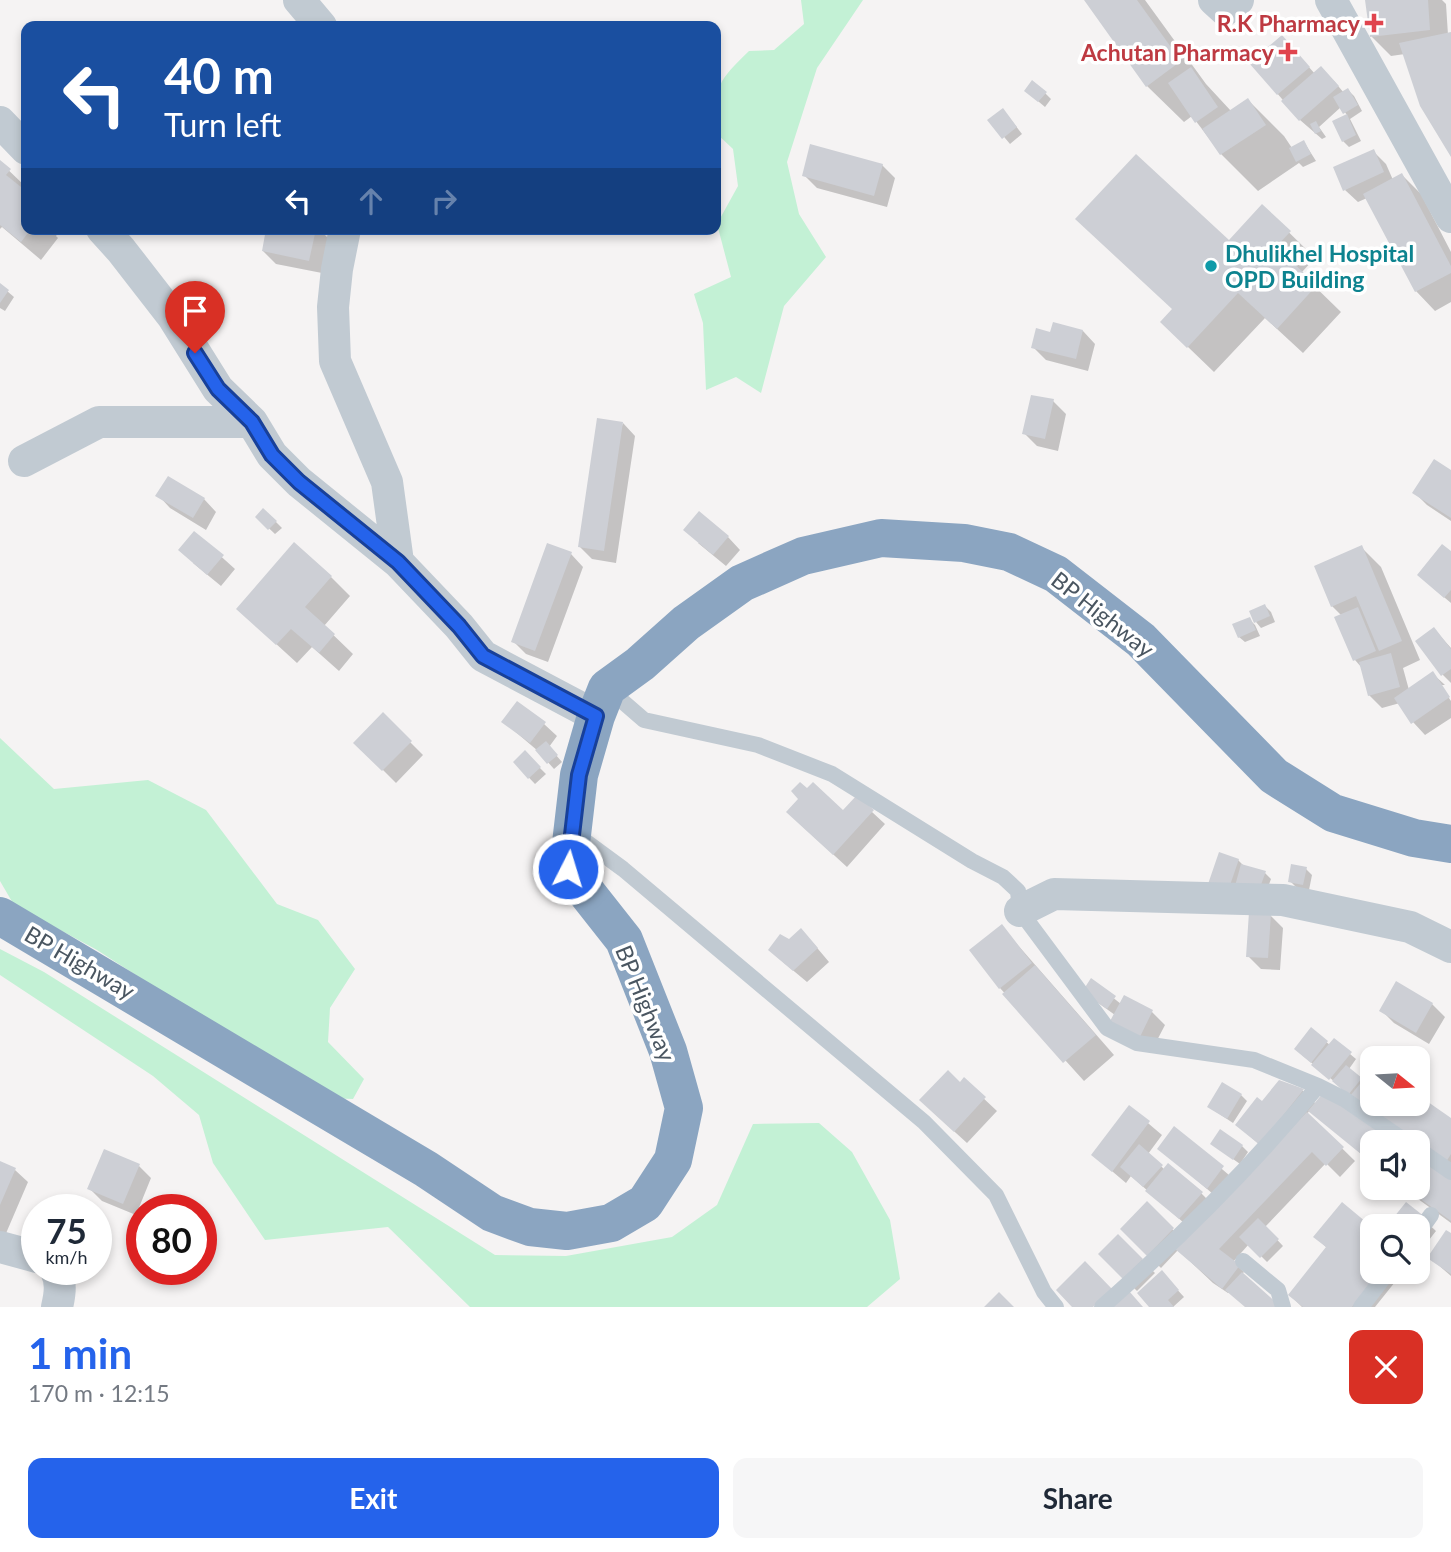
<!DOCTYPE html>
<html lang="en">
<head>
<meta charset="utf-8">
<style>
  body { margin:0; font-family:Lato,sans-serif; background:#f6f6f7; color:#1f2937; height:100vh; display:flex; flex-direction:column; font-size:26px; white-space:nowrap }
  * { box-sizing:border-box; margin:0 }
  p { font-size:23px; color:#747a83 }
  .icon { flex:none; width:38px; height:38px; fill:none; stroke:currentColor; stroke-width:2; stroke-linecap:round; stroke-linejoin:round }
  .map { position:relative; height:1307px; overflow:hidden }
  .details { display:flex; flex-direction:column; background:#fff; flex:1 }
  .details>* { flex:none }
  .hud { position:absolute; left:21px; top:21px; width:700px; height:214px; border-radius:14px; box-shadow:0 4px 10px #0003; background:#1a4fa0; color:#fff; overflow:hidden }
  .needle { width:46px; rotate:108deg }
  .fabs { position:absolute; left:1360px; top:1046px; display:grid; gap:14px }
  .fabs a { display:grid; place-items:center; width:70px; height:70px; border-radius:14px; background:#fff; box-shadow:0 4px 10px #0003; font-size:35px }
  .speed { position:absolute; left:21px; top:1194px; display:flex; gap:14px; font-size:35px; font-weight:700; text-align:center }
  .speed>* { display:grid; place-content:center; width:91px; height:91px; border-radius:50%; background:#fff; box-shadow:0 4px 10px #0003; line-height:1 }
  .speed small { font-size:18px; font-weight:400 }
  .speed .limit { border:10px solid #d22; background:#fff; color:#111 }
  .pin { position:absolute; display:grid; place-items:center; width:60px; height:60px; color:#fff; margin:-72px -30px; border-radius:50% 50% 50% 0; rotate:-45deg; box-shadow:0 0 7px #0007 }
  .pin .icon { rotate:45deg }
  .me { position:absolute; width:77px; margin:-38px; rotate:5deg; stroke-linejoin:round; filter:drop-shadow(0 0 5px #0008) }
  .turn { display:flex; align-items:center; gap:24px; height:147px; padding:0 28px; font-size:32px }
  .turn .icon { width:91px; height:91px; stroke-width:2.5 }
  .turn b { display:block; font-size:49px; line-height:60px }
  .lanes { display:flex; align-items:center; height:66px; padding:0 28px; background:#0003; justify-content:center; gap:35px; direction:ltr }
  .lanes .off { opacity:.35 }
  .round { display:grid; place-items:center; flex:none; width:74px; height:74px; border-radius:14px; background:#f6f6f7 }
  .summary { display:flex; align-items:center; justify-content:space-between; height:119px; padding:0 28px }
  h1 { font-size:42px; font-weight:700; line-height:52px; color:#2563eb }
  .button { display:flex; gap:14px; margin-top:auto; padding:14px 28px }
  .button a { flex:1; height:80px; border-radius:14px; background:#2563eb; color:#fff; font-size:28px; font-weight:700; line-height:80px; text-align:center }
  .button a+a { background:#f6f6f7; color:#1f2937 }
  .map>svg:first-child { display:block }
  .green { fill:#c3f1d5 }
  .shadow { fill:#0003 }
  .building { fill:#cdcfd5 }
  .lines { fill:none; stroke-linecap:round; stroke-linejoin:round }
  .lane { stroke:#c1cad2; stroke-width:16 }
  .street { stroke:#c1cad2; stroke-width:32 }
  .highway { stroke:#8ba5c1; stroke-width:38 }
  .route-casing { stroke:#184099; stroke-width:18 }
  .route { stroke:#2563eb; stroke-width:12 }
  .health-dot { fill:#e0444e; stroke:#fff; stroke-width:2.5 }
  .culture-dot { fill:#0f9aa8; stroke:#fff; stroke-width:2.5 }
  .labels { text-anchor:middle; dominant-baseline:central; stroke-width:7; stroke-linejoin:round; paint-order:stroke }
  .health-label { font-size:23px; font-weight:bold; fill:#be3a42; stroke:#fff; text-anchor:end }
  .culture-label { font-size:23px; font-weight:bold; fill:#0d838f; stroke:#fff; text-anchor:start }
  .street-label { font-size:23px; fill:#4a5661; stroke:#fff }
</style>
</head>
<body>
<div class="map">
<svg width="1451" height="1307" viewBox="0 0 1451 1307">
  <rect width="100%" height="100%" fill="#f5f3f3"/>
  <path class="green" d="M801,0H863L817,68L787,162L799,214L826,257L784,306L761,393L736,377L706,390L703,323L694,294L731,277L717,224L738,186L733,149L716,133C716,85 715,84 749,51L774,50L804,24Z
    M0,738L54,789L148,780L206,810L277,904L318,920L355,969L330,1008L328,1042L364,1079L353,1099L327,1098L97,950L14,905L0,881Z
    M0,949L44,972L495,1255L566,1256L672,1237L717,1205L753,1124L819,1123L852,1152L890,1220L900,1279L867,1307H470L388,1227L265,1240L213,1163L199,1115L153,1076L0,975Z"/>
  <path class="shadow" d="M1086,0H1145L1206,84L1231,111L1248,100L1284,136L1292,148L1304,142L1316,161L1303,167L1299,163L1258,191L1221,154L1192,116L1184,122L1147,86Z
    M1367,0H1442L1446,4L1448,35L1451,34V156L1405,54L1391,56L1372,37Z
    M1288,43L1315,74L1334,81L1344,93L1348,90L1354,96L1362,111L1350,119L1361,141L1349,147L1343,141L1347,115L1341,107L1319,127L1326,137L1322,139L1300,120L1251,63Z
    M1045,93L1051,99L1045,107L1032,96Z
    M1008,116L1022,134L1010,144L990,120Z
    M1373,151L1386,164L1393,180L1402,175L1421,194L1451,252V302L1435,311L1416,291L1367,198L1358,202L1345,190Z
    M0,162L26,187V229H61L56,236L58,238L41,260L2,227L0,229Z
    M882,165L895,178L887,207L817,188L804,175Z
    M1262,206L1315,258L1301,273L1341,312L1303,353L1265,318L1214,372L1162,322Z
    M268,229H319L329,239L322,273L276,264L263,251Z
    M0,285L14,297L5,311L0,308Z
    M1083,331L1095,344L1088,371L1046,360L1033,347L1052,334Z
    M1053,401L1066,414L1058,451L1037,446L1024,433Z
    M623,423L635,436L616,563L592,559L580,547Z
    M1451,472V521L1427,505L1414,492Z
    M158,495L204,499L216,512L206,530L170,508Z
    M264,510L282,528L275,534L257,517Z
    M195,533L235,569L221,586L193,563Z
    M728,537L740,550L726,566L698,543Z
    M1361,547L1381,567L1420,660L1403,668L1409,690L1433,674L1445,685H1440L1451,701V718L1425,735L1413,722L1400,703L1382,708L1369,695L1362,668L1355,660L1337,618L1342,616L1332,606Z
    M571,554L583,567L548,662L526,654L513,641Z
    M1451,554V603L1432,587Z
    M331,577L350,596L324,626L353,654L339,671L312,647L297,663L238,609Z
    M1265,606L1271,612L1275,622L1261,628L1256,622Z
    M1249,619L1255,625L1260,636L1245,642L1239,637Z
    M1434,629L1451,648V683L1443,675Z
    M383,715L423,755L396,783L356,743Z
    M504,722L544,724L557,736L549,747L562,762L554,769L538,751Z
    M525,753L546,774L535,784L515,763Z
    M872,812L885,824L847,867L801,825L843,813Z
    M1238,860L1244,866L1265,873L1271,879L1264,898L1215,893Z
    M1306,869L1312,875L1309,890L1296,887L1290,881Z
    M1270,915L1283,928L1280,970L1261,969L1248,956Z
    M1002,927L1114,1055L1084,1081L1000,988Z
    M789,942L813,943L829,962L807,982L783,962Z
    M1092,981L1121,1004L1124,997L1152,1012L1165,1025L1152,1050L1115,1015L1090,997Z
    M1432,1004L1445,1017L1429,1044L1394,1023L1381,1010Z
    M1311,1030L1330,1045L1350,1054L1356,1059L1349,1069L1363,1082L1372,1080V1104H1418V1097L1451,1121V1167L1374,1114L1302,1055Z
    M964,1080L997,1111L967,1143L934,1113Z
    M1280,1082L1303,1091L1316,1104L1372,1143V1163L1310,1110L1307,1114L1355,1161L1340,1177L1326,1163L1265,1227L1283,1246L1267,1262L1249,1244L1233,1262L1244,1272L1242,1274L1247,1307L1230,1292L1228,1293L1213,1283L1178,1250L1161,1268L1122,1229L1147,1204L1185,1242L1194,1232L1131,1176L1126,1183L1093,1155L1129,1107L1162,1135L1148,1154L1165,1170L1201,1193L1214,1206L1269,1153L1237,1125L1263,1104Z
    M1241,1095L1247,1101L1233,1123L1209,1107Z
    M1175,1129L1236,1181L1220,1200L1159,1148Z
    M1212,1144L1242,1146L1248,1152L1240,1164Z
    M1418,1155L1451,1180V1223L1403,1188H1418Z
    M0,1163L15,1170L28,1182L4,1238L0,1237Z
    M139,1166L151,1178L136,1215L102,1201L89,1188Z
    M1423,1219L1436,1231L1418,1254V1227Z
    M1372,1229V1272H1403L1375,1307H1302L1290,1295L1328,1249L1316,1237Z
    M1451,1235V1276L1429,1257Z
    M1118,1237L1155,1273L1137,1291L1100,1254Z
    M1162,1273L1184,1297L1173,1307H1151Z"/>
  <path class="building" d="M1084,0H1137L1181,61L1146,87Z
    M1365,0H1428L1430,30L1370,37Z
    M1451,32V157L1420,106L1399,43Z
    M1282,35L1310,67L1277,95L1249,63Z
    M1321,66L1339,86L1299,121L1281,101Z
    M1191,67L1218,107L1195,123L1168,83Z
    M1032,80L1047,92L1038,102L1024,91Z
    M1348,88L1358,105L1343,114L1333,97Z
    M1248,98L1266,125L1220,155L1202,129Z
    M1003,108L1017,127L1002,139L987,120Z
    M1347,114L1356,135L1342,142L1332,121Z
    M1316,121L1321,131L1315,134L1310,124Z
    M1304,140L1311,154L1296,162L1289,148Z
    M810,144L883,164L874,196L802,176Z
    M1374,149L1384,172L1343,191L1333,167Z
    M1136,154L1229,240L1262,204L1291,231L1276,247L1317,285L1277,329L1238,293L1187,348L1160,322L1172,309L1075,219Z
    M0,160L11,169L6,175L26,191V229H31L21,242L0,225Z
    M1402,173L1451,266V273L1415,292L1363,194Z
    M266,229H316L309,261L262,251Z
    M0,283L9,290L0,303Z
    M1053,322L1083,330L1076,359L1031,348L1036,328L1050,332Z
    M1031,395L1054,399L1045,439L1022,434Z
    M597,418L623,422L604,551L578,547Z
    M1434,459L1451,470V518L1412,493Z
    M168,476L205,498L193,518L155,496Z
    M263,508L277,521L268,530L255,517Z
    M699,511L729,536L713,555L683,530Z
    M194,531L224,555L207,575L178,550Z
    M294,542L332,576L305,607L335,634L319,653L291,629L276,645L236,609Z
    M547,543L572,552L535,651L511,642Z
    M1442,544L1451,551V590L1444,598L1417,575Z
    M1362,545L1402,641L1379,651L1356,596L1331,607L1314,566Z
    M1265,604L1270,616L1254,623L1249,611Z
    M1358,607L1376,651L1353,661L1334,617Z
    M1250,617L1256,630L1238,638L1232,624Z
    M1434,627L1451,649V669L1441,676L1415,641Z
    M1391,653L1400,687L1368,696L1359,662Z
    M1433,671L1450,697L1411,724L1394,698Z
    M517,701L546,722L530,743L501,722Z
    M383,712L412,741L382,771L353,743Z
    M546,741L558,755L547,764L535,750Z
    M525,750L541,767L528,779L513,762Z
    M800,782L807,788L813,782L843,810L857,795L874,810L833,855L786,812L798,799L791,791Z
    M1219,852L1239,859L1227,894L1207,887Z
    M1241,864L1266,871L1258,893L1235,886Z
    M1291,864L1307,867L1303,885L1288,882Z
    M1249,912L1271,914L1268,958L1246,957Z
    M1002,924L1032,963L999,989L969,950Z
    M801,928L818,948L793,971L768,950L780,934L789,939Z
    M1035,965L1096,1035L1063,1063L1002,994Z
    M1091,978L1116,996L1107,1009L1082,992Z
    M1396,981L1433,1003L1416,1033L1379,1011Z
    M1124,995L1153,1010L1139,1039L1109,1023Z
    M1311,1027L1328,1041L1311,1063L1294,1049Z
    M1334,1038L1352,1052L1329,1080L1311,1065Z
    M1346,1065L1362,1078L1348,1095L1332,1081Z
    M948,1070L960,1082L964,1077L986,1097L954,1132L919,1100Z
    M1368,1074L1372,1077V1104L1367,1110L1350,1096Z
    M1279,1080L1304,1089L1260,1145L1235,1125L1257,1097L1262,1101Z
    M1222,1082L1242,1094L1227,1119L1207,1107Z
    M1323,1093L1402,1143H1372V1163L1308,1111Z
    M1418,1095L1451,1118V1154L1446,1162L1373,1111L1377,1104H1418Z
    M1129,1105L1150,1121L1112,1172L1091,1155Z
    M1307,1112L1344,1147L1326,1166L1312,1152L1219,1249L1240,1265L1222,1289L1175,1249Z
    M1174,1126L1224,1166L1207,1189L1157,1149Z
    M1220,1129L1243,1145L1233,1160L1210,1144Z
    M1139,1144L1163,1165L1143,1187L1120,1167Z
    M104,1149L140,1164L123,1204L87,1189Z
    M1418,1153L1451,1176V1221L1405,1188H1418Z
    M0,1161L16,1168L0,1205Z
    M1168,1163L1203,1192L1179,1219L1145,1191Z
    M1147,1201L1174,1228L1147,1256L1120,1229Z
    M1342,1202L1372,1227V1272H1380L1352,1307H1303L1288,1295L1326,1247L1313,1237Z
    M1406,1202L1425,1217L1417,1227H1386Z
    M1258,1218L1279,1239L1260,1258L1239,1237Z
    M1446,1230L1451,1233V1274L1427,1258Z
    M1118,1234L1143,1259L1123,1279L1098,1254Z
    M1085,1261L1112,1289L1093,1307H1072L1056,1290Z
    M1162,1270L1179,1290L1168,1300L1174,1307H1149L1137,1293Z
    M1242,1272L1279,1305L1277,1307H1245L1225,1290Z
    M1129,1291L1143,1307H1111Z
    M999,1292L1014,1307H984Z"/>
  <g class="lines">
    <path class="lane" d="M607,688L644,720L758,745L832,774L972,861L1003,877L1018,891L1020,911L1107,1028L1137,1043L1254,1060L1318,1086L1344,1099L1408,1143
      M574,833L623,869L924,1122L996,1195L1044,1292L1056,1307
      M1418,1149L1451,1172
      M1418,1233L1431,1215
      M1243,1261L1278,1290L1283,1307
      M1102,1307C1179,1239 1253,1165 1318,1086
      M1361,1307L1388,1272"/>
    <path class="street" d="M299,0L321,26
      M1214,0L1225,10L1238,0
      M1331,0L1451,217
      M0,122L26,149
      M102,229L121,250L173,317L218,389L252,422L272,455L299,482L398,562
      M345,229L337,269L333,307L335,361L387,482L398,562L459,626L483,656L596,716
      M24,461L99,422H252
      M1020,911L1054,894L1283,900L1410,927L1451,947
      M0,1247L37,1257
      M55,1269C62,1281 60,1294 57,1307"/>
    <path class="highway" d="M0,916L426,1169L492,1213L530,1227L567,1231L611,1223L645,1203L673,1160L684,1108L668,1051L624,940L568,869L579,775L596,716L607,688L640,664L686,623L742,583L803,556L881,538L964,543L1009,552L1056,574L1141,640L1274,776L1333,813L1414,838L1451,844"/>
  </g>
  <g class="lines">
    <defs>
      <path id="route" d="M195,353L218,389L252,422L272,455L299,482L398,562L459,626L483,656L596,716L579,775L568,869"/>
    </defs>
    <use href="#route" class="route-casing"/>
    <use href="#route" class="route"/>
  </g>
  <g class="health-dot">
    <path d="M1370.5 12.5h7v7h7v7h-7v7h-7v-7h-7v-7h7z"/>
    <path d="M1284.5 41.5h7v7h7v7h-7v7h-7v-7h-7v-7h7z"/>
  </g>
  <circle class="culture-dot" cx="1211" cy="266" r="7"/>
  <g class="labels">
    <g class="health-label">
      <text x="1360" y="23">R.K Pharmacy</text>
      <text x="1274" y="52">Achutan Pharmacy</text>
    </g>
    <g class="culture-label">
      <text x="1225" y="253">Dhulikhel Hospital<tspan x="1225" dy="26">OPD Building</tspan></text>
    </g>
    <g class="street-label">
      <text transform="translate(1103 614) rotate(38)">BP Highway</text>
      <text transform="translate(80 962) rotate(30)">BP Highway</text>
      <text transform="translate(646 1003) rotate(68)">BP Highway</text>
    </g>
  </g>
</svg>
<div class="fabs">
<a><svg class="needle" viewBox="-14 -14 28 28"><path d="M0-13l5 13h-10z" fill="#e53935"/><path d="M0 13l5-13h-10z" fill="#747a83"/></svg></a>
<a><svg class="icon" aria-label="sound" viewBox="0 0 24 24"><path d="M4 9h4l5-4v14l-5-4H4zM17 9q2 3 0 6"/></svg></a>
<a><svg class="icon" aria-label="search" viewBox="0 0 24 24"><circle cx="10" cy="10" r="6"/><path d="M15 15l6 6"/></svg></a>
</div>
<div class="speed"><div>75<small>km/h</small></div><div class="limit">80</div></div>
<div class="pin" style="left:195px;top:353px;background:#d93025"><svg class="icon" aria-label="arrive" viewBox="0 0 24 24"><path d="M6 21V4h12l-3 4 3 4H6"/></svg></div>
<svg class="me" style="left:568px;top:869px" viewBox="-20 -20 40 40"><circle r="17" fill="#2563eb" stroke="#fff" stroke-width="3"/><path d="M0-11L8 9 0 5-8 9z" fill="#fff"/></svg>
<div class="hud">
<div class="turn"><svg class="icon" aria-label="left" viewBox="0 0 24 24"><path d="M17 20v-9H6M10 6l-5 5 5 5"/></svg><div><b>40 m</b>Turn left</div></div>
<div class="lanes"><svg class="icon" aria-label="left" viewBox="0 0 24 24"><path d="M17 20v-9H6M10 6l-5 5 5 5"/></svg><svg class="icon off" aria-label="ahead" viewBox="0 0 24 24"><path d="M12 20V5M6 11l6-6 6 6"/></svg><svg class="icon off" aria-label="right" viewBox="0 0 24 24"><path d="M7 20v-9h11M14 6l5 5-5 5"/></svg></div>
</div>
</div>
<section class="details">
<div class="summary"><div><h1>1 min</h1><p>170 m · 12:15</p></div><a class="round" style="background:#d93025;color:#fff"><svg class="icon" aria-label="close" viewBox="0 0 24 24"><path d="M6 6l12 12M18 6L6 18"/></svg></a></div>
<div class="button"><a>Exit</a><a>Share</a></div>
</section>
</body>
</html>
